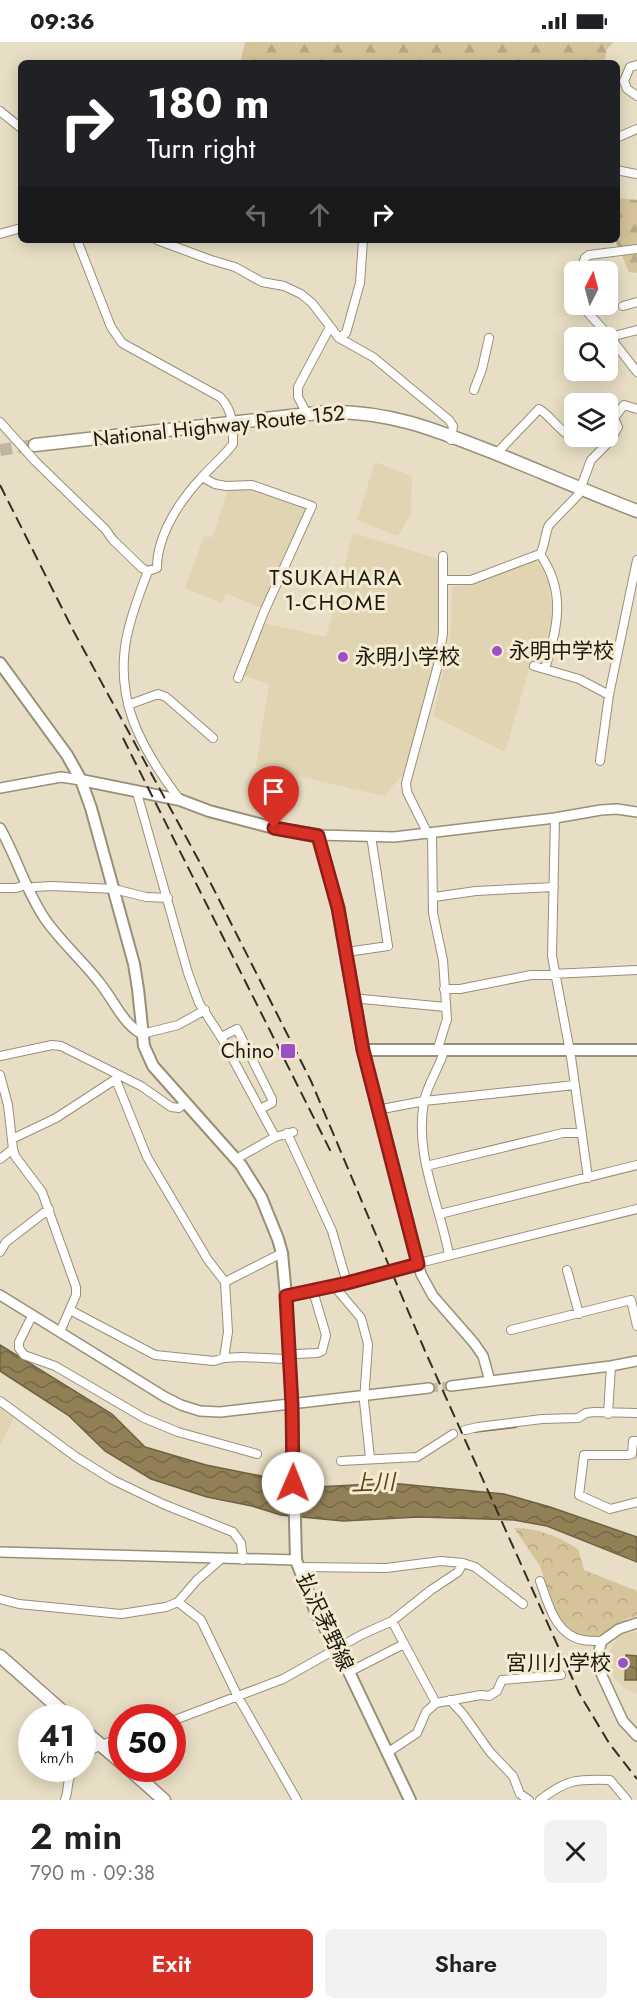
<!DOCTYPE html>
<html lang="en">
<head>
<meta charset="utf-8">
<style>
  body { margin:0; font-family:Jost,"Noto Sans JP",sans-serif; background:#f2f2f2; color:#202124; height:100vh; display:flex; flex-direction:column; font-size:22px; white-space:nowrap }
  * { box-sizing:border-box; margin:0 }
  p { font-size:20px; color:#757577 }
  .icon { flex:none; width:33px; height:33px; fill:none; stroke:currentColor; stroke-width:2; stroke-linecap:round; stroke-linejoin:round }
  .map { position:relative; height:1758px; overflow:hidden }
  .details { display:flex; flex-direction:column; background:#fff; flex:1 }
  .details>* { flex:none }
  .banner { position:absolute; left:18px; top:18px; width:602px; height:183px; border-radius:9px; box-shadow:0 3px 15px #0003; background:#202124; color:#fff; overflow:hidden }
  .needle { width:39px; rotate:6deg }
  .fabs { position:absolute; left:564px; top:219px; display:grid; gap:12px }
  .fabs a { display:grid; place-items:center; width:54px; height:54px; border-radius:9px; background:#fff; box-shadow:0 3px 15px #0003; font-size:30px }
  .speed { position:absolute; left:18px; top:1662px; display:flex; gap:12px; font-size:30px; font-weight:700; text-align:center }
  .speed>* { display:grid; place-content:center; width:78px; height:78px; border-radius:50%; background:#fff; box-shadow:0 3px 15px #0003; line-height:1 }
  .speed small { font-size:15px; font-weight:400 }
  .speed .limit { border:9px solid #d22; background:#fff; color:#111 }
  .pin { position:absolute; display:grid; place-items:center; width:51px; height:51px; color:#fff; margin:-62px -26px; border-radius:50% 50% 50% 0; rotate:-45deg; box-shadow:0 0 6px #0007 }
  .pin .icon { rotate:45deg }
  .me { position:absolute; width:66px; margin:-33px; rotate:1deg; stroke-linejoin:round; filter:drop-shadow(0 0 4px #0008) }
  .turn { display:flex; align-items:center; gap:21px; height:126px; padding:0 30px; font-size:27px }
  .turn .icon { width:78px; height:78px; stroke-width:2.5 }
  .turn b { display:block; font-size:42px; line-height:51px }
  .lanes { display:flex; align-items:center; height:57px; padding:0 30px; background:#0003; justify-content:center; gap:30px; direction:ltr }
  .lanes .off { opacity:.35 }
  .round { display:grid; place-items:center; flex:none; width:63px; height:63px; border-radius:9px; background:#f2f2f2 }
  .headline { display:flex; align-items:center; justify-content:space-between; height:102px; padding:0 30px }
  h1 { font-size:36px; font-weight:600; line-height:45px }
  .button { display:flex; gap:12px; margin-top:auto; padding:12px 30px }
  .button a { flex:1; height:69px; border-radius:9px; background:#d93025; color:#fff; font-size:24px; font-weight:600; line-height:69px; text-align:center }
  .button a+a { background:#f2f2f2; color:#202124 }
  .status { display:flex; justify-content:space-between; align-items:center; height:42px; padding:0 30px; background:#fff; direction:ltr }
  .status svg { height:16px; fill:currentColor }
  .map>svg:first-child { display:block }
  .built { fill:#e1d4b3 }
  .forest { fill:url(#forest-firs) }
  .park { fill:url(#park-crowns) }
  .water { fill:url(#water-waves); stroke:#6e6141; stroke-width:1.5 }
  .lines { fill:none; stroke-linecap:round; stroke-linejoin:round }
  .stream { stroke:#6e6141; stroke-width:2 }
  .tertiary-tunnel { stroke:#c0b7a1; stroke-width:9; stroke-dasharray:9 4.5; stroke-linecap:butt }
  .trunk-tunnel { stroke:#c0b7a1; stroke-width:12; stroke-dasharray:12 6; stroke-linecap:butt }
  .minor-casing { stroke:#988f77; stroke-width:10 }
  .tertiary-casing { stroke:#988f77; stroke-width:12 }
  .secondary-casing { stroke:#988f77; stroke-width:14 }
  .trunk-casing { stroke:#988f77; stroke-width:15 }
  .minor { stroke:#fff; stroke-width:8 }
  .tertiary { stroke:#fff; stroke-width:9 }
  .secondary { stroke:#fff; stroke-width:10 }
  .trunk { stroke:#fff; stroke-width:12 }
  .rail { stroke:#342f24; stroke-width:2; stroke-dasharray:12 6; stroke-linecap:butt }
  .route-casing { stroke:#8d1f18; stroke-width:15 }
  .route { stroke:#d93025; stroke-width:10 }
  .poi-dot { fill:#9b51c4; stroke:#f5ebd2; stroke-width:2 }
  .labels { text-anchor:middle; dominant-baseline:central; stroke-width:6; stroke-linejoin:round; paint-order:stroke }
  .street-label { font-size:21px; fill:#1e1a11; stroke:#f5ebd2 }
  .poi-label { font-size:21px; fill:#1e1a11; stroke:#f5ebd2; text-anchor:start }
  .neighbourhood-label { font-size:22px; letter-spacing:1.5px; fill:#1e1a11; stroke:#f5ebd2 }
  .water-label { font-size:22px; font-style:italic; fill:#5b4812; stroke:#f5ebd2 }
</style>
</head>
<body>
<div class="status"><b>09:36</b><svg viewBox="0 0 49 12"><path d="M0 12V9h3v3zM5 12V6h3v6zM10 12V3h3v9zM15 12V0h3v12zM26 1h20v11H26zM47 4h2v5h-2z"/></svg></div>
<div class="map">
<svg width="637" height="1758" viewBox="0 0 637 1758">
  <defs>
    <pattern id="forest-firs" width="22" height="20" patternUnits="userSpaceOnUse" patternTransform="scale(1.5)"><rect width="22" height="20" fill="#d5c49a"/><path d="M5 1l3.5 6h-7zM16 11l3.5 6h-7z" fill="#b6a884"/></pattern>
    <pattern id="park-crowns" width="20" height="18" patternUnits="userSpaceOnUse" patternTransform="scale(1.5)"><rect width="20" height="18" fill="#d5c49a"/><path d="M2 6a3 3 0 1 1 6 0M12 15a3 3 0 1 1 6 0" fill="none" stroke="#b6a884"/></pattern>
    <pattern id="water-waves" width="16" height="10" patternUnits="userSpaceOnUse" patternTransform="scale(1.5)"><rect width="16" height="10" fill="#918056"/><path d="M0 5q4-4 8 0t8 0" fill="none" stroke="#766846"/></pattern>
  </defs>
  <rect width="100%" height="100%" fill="#e8dec5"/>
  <path class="built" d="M375,420L412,434L411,472L398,494L357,478Z
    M228,446L254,447L308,465L261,566L226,551L222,561L185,546L204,494L213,495Z
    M353,491L436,516L440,523L438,584L433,634L406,729L384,754L256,724L269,642L244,634L264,581L326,595Z
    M536,518L540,520L549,541L554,583L543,622L531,620L505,710L433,674L450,598L452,545L471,543Z
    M0,1366L14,1376L0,1403Z
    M637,1590V1652L624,1646L614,1636L609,1616L610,1608L619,1593Z"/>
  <path class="forest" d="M245,0H614L607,7L604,21H240Z
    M617,156L637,158V231L629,230L615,198H616Z"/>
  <path class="park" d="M514,1486C539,1486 557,1494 578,1507L584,1528L637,1549V1574L628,1576L613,1586L594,1595L576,1592L558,1577L540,1524Z"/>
  <path class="water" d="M0,1303L112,1372L145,1405L206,1423L317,1445L390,1441L504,1452L550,1465L637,1495V1520L547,1484L514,1478L419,1475L343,1479L281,1473L252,1464L207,1455L151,1437L105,1409L68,1373L0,1329Z
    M626,1613L637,1614V1638H625Z"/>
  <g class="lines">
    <path class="stream" d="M474,1390L516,1385"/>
    <path class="tertiary-tunnel" d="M429,1346L451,1344"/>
    <path class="trunk-tunnel" d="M0,408L35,403"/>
    <defs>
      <path id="minor" d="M637,23L630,25L624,39L627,47L637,54
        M0,69L21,86
        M616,96L637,87
        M616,128L637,132
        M0,192L21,186
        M157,198L211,218L235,225L262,240L284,244L301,252L312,261L339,296L373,315L449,378L453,384L451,398
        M580,230L585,216L589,213L637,207
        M580,262L610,295L637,330
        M623,264L637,260
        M610,295L637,288
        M339,296L346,291L360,241L363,198
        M474,348L482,327L489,296
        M307,372L298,355V345L330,285
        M608,379L614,376L624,363L637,367
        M0,380L35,419L105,487L113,498L142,526L148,529L157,526C157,492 181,457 203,434C213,423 224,414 233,402C233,384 233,368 220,355L122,301L111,285L77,198
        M496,412L539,367C552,374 565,399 579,394
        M202,435L215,442L226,444L252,443L312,464L264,570L238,636
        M540,512C567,551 557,586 545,627
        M148,529C141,547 134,566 129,585C111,654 140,705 180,758
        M444,538H471L540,512C546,502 544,493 549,483L578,453L591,418L610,399L618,385L614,376
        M534,624L579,637L609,653
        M128,663L158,652L166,655L213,696
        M600,719L609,653L637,518
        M137,751L188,931L199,961L221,995L275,1095
        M555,776L552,914L571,1015L588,1136
        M428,792L407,750L406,741L438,623L443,591V514
        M432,792L433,871L443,918L447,977L437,1009
        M0,846H16L25,843
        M28,847L34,845L52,844L114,847L146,855L168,856
        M434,855L476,849L554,845
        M347,910L388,904L371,794
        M444,947H460L531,933L637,928
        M352,956L445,965
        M142,992L178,983L205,968
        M221,995L237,987L272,1057V1061L260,1067
        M444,1009C439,1027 427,1042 424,1060C414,1113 440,1163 449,1213
        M0,1014L52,1003L61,1004L141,1044L171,1065L179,1066L185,1061
        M0,1033L8,1063L13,1107L15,1114L42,1150L76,1245V1253L60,1290
        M116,1038L147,1115L208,1218L225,1240L228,1290L224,1316
        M377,1068L424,1059L575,1043
        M287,1091L332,1189L347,1241
        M12,1097L56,1076L119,1035
        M0,1117L13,1107
        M236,1117L275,1095L293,1090
        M426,1124L563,1091H582
        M440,1172L637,1123
        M0,1210L6,1200L49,1167
        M567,1228L579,1272
        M225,1240L282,1211
        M334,1244L361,1276L368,1302L364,1359L370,1416
        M286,1254L347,1241L427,1219L637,1167
        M70,1268L155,1313L214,1319L224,1316L242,1315L284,1317L296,1312L317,1311L322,1309L326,1293L313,1249
        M30,1278L19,1300V1306L24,1313L55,1324L144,1376L178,1390L257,1412
        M511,1288L631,1258L637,1284
        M0,1359L76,1415L113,1438L163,1462L233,1490L241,1501L243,1518
        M608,1372L611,1324
        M465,1388L478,1385L542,1377L578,1376L586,1371L594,1370L637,1371
        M637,1399H633L632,1412L628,1413H584L579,1453L610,1467L637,1460
        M341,1419L417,1415L453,1392
        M300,1525L386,1526L441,1519L463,1521L475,1525L523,1562
        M540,1539C548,1561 555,1593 583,1598C589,1599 596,1599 602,1599
        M0,1557L19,1562L121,1572L166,1565L178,1560L197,1538L221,1517
        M178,1560L201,1578L237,1653L297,1758
        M392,1579L436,1661
        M349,1630L404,1602
        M450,1658L463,1672L490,1710L513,1734L520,1752L529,1758
        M172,1679L283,1637L361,1593L392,1579L431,1548L458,1530L463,1521
        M387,1711L417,1691L426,1670L436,1661L481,1653L489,1654L497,1649L502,1638L561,1633
        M82,1716C93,1704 107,1701 122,1696
        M65,1758C70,1745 65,1740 74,1726
        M540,1758C567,1737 577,1737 610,1738L627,1758"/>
      <path id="tertiary" d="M0,746L61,735L81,738
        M0,786C17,816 26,849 45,877C61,900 82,918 99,940C114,958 122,981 142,992
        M318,793L394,795L555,776L601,768L617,767L637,770
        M363,1008L421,1232L433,1254L474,1301L483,1314L490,1339
        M0,1253L165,1355L181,1363L200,1369L220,1370L429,1346
        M451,1344L611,1324L637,1319
        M0,1510L296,1518
        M637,1581L619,1587L602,1599L598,1612V1625L623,1679L637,1694"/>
      <path id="secondary" d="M0,621L67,713L81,738L91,766L134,922L138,947L144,1004L153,1024L241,1123L261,1155L278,1197L282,1211L286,1254L292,1363L296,1518L315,1568L349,1630L410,1758
        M81,738L180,758L209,769L274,786L318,793L338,865L363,1008H637"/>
      <path id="trunk" d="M35,403L326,370C389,368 439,389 497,412C544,431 590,451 637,469
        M0,1614L70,1676
        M82,1687L122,1721
        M128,1726L164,1758"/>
    </defs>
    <use href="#minor" class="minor-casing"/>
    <use href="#tertiary" class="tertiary-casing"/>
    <use href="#secondary" class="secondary-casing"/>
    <use href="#trunk" class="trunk-casing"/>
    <use href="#minor" class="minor"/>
    <use href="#tertiary" class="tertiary"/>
    <use href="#secondary" class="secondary"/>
    <use href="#trunk" class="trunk"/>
    <path class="rail" d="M0,443L74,590L204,828L311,1039L425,1309L579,1651L609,1701L637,1737
      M123,696L333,1114"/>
  </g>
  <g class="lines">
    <defs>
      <path id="route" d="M274,786L318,794L338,866L363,1008L418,1222L347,1241L286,1254L292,1363L293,1441"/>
    </defs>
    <use href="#route" class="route-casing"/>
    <use href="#route" class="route"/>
  </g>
  <g class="poi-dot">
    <circle cx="497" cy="609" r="6"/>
    <circle cx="343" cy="615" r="6"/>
    <rect x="280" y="1001" width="16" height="16" rx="3"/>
    <circle cx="623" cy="1621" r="6"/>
  </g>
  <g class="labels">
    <g class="street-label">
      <text transform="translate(219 384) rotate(-6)">National Highway Route 152</text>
      <text transform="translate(325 1580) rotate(65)">払沢茅野線</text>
    </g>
    <g class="poi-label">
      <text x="509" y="609">永明中学校</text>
      <text x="355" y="615">永明小学校</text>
      <text x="274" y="1009" text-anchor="end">Chino</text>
      <text x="611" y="1621" text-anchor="end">宮川小学校</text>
    </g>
    <g class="neighbourhood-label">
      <text x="336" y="535">TSUKAHARA<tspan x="336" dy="25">1-CHOME</tspan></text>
    </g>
    <g class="water-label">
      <text transform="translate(373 1440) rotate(-2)">上川</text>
    </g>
  </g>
</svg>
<div class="fabs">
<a><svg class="needle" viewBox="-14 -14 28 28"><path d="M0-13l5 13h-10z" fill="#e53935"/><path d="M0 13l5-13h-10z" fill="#757577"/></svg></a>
<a><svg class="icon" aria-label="search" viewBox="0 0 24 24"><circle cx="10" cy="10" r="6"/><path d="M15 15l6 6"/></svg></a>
<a><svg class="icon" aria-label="layers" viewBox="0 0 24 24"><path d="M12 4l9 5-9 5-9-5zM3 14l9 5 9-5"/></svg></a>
</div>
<div class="speed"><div>41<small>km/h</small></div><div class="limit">50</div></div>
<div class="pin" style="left:274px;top:786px;background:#d93025"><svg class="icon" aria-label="arrive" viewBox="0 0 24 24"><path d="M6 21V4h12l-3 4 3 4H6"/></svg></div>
<svg class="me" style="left:293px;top:1441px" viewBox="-20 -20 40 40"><circle r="19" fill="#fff"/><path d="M0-13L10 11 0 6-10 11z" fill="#d93025"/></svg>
<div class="banner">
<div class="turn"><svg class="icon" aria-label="right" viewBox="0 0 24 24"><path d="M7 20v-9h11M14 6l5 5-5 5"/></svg><div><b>180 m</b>Turn right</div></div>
<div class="lanes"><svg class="icon off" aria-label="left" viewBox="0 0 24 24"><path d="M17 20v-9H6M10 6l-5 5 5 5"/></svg><svg class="icon off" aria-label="ahead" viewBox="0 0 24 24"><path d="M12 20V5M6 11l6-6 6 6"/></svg><svg class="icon" aria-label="right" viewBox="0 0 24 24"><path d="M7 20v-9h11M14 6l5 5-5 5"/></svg></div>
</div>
</div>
<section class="details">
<div class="headline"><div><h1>2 min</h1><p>790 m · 09:38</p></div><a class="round"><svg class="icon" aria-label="close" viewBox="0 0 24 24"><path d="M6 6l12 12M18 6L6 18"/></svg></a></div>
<div class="button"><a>Exit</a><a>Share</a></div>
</section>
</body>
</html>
